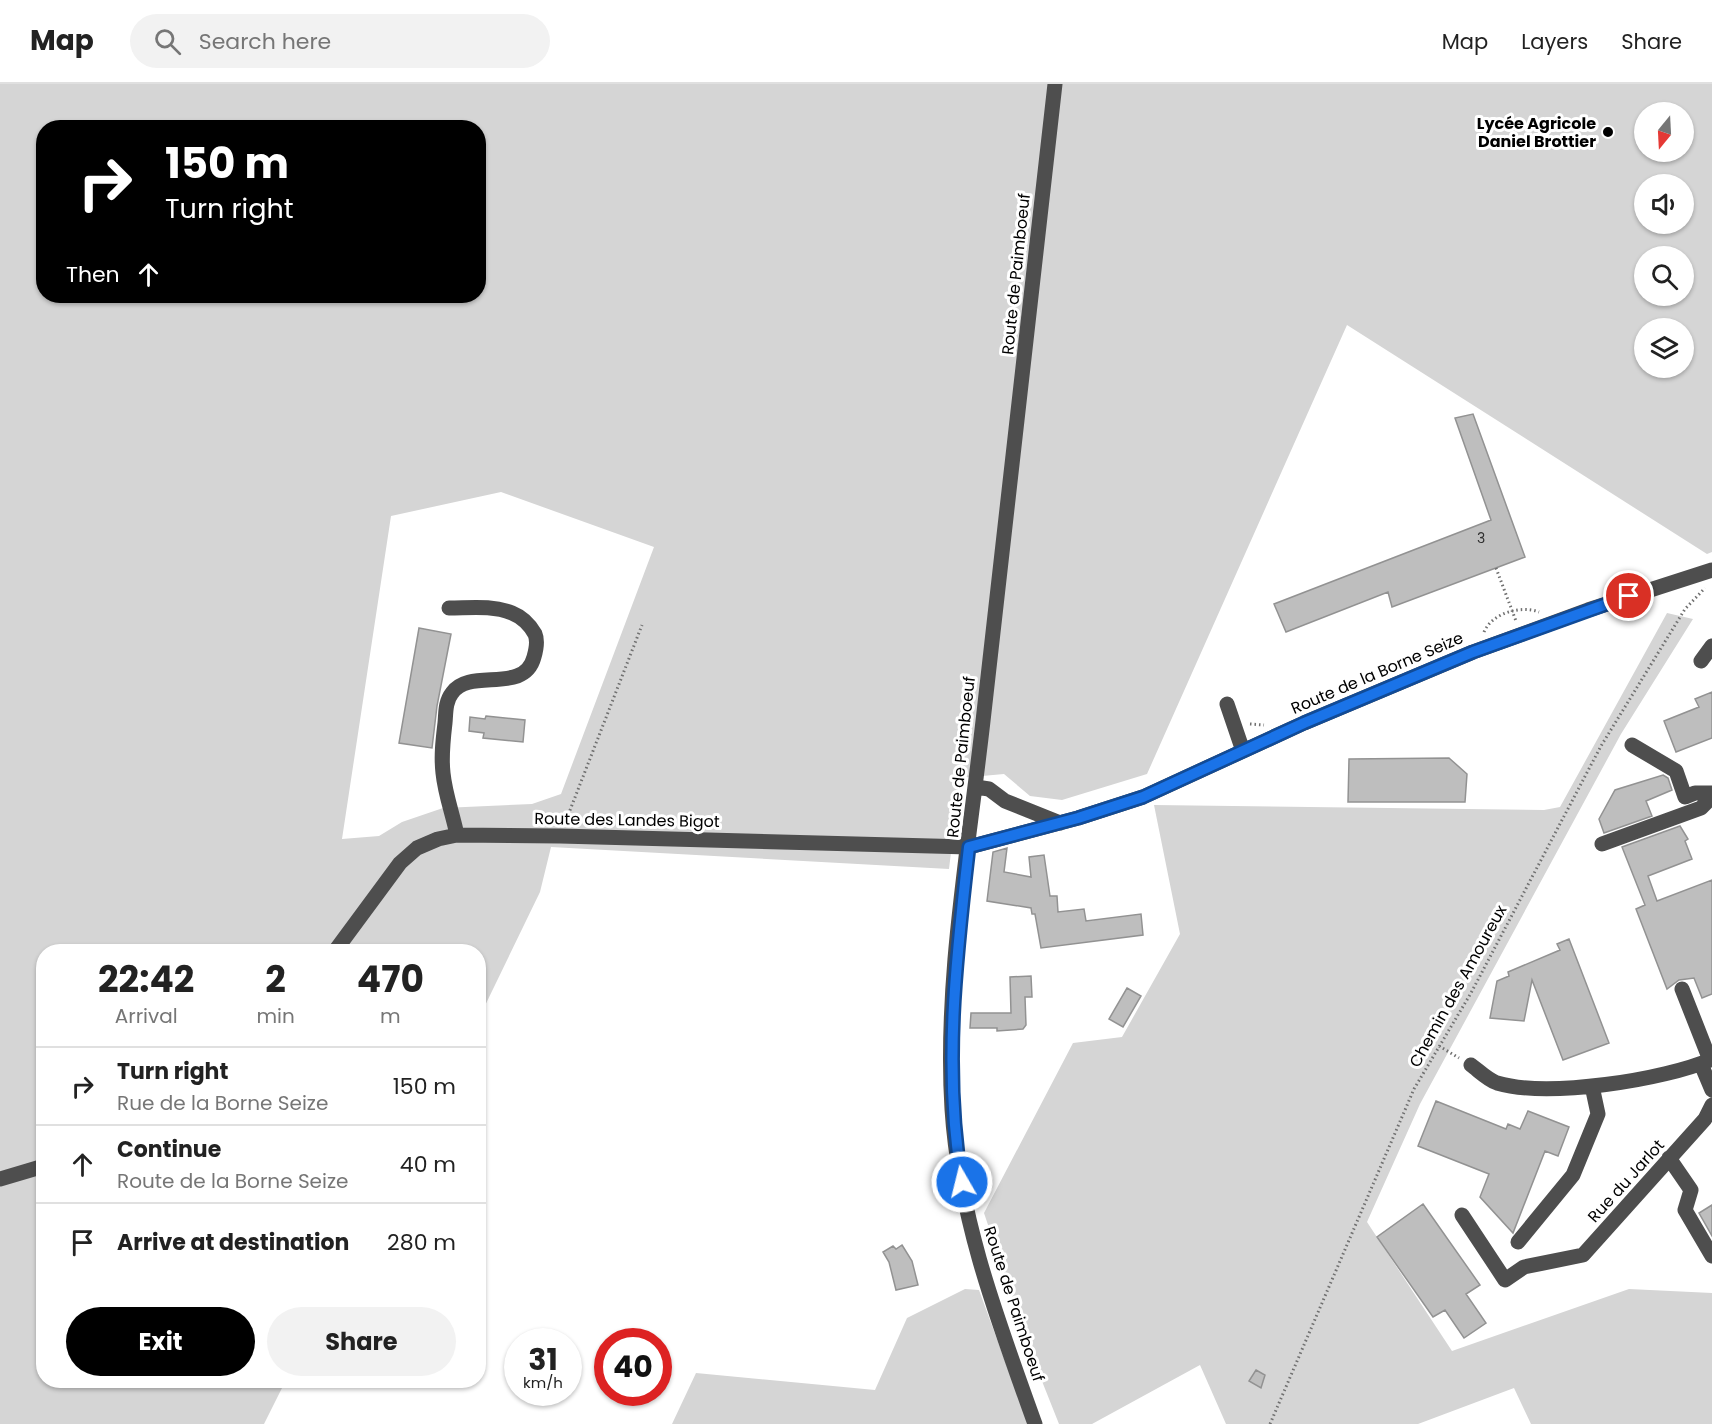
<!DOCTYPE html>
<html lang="en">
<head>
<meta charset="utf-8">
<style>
  body { margin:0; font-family:Poppins,sans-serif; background:#f2f2f2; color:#222; height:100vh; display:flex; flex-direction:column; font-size:22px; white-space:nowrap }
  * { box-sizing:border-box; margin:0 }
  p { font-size:20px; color:#767676 }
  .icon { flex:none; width:33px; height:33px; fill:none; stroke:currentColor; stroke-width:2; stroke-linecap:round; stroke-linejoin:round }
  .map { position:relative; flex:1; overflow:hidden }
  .sheet { position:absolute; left:36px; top:860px; width:450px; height:444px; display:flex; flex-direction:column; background:#fff; border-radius:24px; box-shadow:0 2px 4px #0004 }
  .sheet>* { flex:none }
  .hud { position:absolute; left:36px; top:36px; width:450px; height:183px; border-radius:24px; box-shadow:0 2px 4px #0004; background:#000; color:#fff; overflow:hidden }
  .needle { width:39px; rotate:198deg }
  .buttons { position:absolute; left:1634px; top:18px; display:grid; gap:12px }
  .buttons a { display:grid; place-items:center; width:60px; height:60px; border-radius:50%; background:#fff; box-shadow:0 2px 4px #0004; font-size:30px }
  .speed { position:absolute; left:504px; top:1244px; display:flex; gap:12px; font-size:30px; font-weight:700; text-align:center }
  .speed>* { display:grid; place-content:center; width:78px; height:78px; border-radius:50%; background:#fff; box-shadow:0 2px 4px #0004; line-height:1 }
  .speed small { font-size:15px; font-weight:400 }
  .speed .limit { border:9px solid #d22; background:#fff; color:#111 }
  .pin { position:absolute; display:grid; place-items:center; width:51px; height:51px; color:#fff; margin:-26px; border:3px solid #fff; border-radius:50%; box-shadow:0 2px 6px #0007 }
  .me { position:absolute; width:66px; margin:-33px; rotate:352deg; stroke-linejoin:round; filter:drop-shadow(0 0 4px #0008) }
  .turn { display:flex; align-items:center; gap:21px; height:126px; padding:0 30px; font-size:27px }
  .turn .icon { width:78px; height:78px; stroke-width:2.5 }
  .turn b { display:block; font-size:42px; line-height:51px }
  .then { display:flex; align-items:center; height:57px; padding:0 30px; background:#0003; gap:12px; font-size:22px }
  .eta { display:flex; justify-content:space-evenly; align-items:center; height:102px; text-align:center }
  .eta b { font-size:36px; font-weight:700; line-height:42px }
  .button { display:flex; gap:12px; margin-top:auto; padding:12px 30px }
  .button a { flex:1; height:69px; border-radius:36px; background:#000; color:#fff; font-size:24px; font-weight:700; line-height:69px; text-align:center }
  .button a+a { background:#f2f2f2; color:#222 }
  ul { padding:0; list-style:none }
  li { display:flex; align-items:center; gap:18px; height:78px; padding:0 30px; border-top:2px solid #e0e0e0 }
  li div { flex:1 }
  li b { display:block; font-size:22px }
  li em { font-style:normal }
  header { display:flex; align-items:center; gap:36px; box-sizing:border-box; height:84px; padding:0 30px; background:#fff; border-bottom:2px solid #e0e0e0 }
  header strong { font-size:28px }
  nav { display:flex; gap:33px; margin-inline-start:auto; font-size:21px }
  .search { width:420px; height:54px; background:#f2f2f2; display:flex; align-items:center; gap:15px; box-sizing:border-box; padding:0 21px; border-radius:33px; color:#767676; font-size:22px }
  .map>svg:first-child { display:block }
  .green { fill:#d5d5d5; fill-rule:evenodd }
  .building { fill:#bebebe; stroke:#929292; stroke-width:1.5 }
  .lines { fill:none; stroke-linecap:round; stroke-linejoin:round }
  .path { stroke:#707070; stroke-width:3; stroke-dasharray:1.5 3; stroke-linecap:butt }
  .minor { stroke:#4e4e4e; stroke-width:15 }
  .route-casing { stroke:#114b97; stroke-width:15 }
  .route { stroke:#1a73e8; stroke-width:10 }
  .poi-dot { fill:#000; stroke:#fff; stroke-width:2 }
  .labels { text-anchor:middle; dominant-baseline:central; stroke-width:6; stroke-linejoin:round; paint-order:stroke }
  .number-label { font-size:14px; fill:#303030 }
  .poi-label { font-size:16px; font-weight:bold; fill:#000; stroke:#fff; text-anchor:end }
  .street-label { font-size:16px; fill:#000; stroke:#fff }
</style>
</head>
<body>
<header>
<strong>Map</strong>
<div class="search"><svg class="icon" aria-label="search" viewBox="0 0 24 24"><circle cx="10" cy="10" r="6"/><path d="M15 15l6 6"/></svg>Search here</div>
<nav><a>Map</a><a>Layers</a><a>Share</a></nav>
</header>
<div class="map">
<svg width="1712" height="1340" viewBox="0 0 1712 1340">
  <rect width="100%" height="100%" fill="#fff"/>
  <path class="green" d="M0,0H1712V468L1707,470L1347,241L1147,690L1062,716L1030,712L1004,690L960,694L949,785L551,763L540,808L479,934L478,867H44V1296H286L264,1340H0ZM1644,28H1683V68H1644ZM44,44H478V212H44ZM1644,100H1683V140H1644ZM1644,172H1683V212H1644ZM1644,244H1683V284H1644ZM501,408L654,463L561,710L532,720L443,724L402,738L379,752L342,755L391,432Z
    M1667,529L1693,535L1621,650L1420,1020L1367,1138L1452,1267L1629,1205L1712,1209V1340H1531L1514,1304L1418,1340H1226L1200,1281L1092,1340H1059L1032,1272L984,1129L1073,959L1122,953L1180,850L1154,721L1544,726L1560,723Z
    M965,1205L979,1206L1028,1340H672L696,1289L875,1306L907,1234Z"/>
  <path class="building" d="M1473,330L1525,473L1392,523L1388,508L1286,548L1274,520L1491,436L1455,334Z
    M419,544L451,550L437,622L432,664L399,659Z
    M1712,608V654L1676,668L1664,637L1699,623L1695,615Z
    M486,632L525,636L523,658L483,654L484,649L469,647L470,633L485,635Z
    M1449,674L1467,690L1465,718H1348L1349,675Z
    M1663,691L1668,694L1672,706L1646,717L1652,732L1604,749L1599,735L1615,706Z
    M1680,742L1688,755L1685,757L1692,775L1648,792L1657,817L1712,796V910L1702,914L1694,894L1679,896L1667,905L1636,825L1645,821L1622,763Z
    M1007,764L1004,788L1031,793L1029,773L1044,771L1050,812H1057L1058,828L1084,825L1086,837L1141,830L1143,851L1041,864L1035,830H1032L1031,824L987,817L993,768Z
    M1569,855L1609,959L1563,976L1532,896L1524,937L1490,934L1497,897L1509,892L1508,888L1560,866L1557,860Z
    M1031,892L1032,913H1025L1026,941L1023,945L997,947V944H970L971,929H1011L1010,893Z
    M1127,904L1141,912L1123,943L1109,935Z
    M1436,1017L1506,1045L1508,1040L1520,1045L1528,1027L1569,1043L1558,1072L1545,1067L1513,1149L1480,1113L1489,1090L1418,1062Z
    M1423,1120L1480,1201L1466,1210L1486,1239L1464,1254L1445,1226L1433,1233L1377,1153Z
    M1712,1121V1152L1699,1129Z
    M902,1161L912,1177L918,1201L896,1206L889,1178L883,1168L893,1162L896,1165Z
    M1256,1286L1265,1291L1261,1304L1249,1297Z"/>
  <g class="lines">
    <path class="path" d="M1496,484L1516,537
      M1484,548C1492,529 1521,521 1539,528
      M1250,640L1264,641
      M565,739L642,541
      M1439,962L1459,974
      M1270,1340L1414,1005L1471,909L1601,662L1685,525L1705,504"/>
    <path class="minor" d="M449,524C470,524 492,521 512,529C522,533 530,541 535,550C538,557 536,566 534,573C524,611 470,583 452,609C445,618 446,629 445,639C443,656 441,672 443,689C445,710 453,731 457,751
      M1701,577L1712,562
      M1227,620L1243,667
      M1632,661L1676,687L1685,713L1695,709H1712
      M976,703L989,705L1005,717L1060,739
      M1602,760L1701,724L1712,713
      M335,867L400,779L417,764L438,755L457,751L560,752L969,763L1078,734L1143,713L1304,639L1473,568L1588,526L1712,486
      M1682,905L1710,976
      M1701,980L1712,1006
      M1471,981C1478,986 1488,996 1497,999C1548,1014 1664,996 1712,975
      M1669,1074L1691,1106L1685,1126L1712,1172
      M0,1095L44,1082
      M1462,1131L1505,1196L1524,1183L1583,1171L1705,1035L1712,1021
      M1518,1158L1573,1091L1598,1030L1592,1002
      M1035,1340C998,1237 959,1135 952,1025C944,899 969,762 983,637C1007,425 1031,212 1055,0"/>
  </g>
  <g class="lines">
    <defs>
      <path id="route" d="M962,1098C943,986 956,875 969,763L1078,734L1143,713L1304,639L1473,568L1629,512"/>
    </defs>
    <use href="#route" class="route-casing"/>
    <use href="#route" class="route"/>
  </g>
  <circle class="poi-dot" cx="1608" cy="48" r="6"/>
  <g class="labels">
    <g class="number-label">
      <text x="1481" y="454">3</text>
    </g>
    <g class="poi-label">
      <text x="1596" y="39">Lycée Agricole<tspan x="1596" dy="18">Daniel Brottier</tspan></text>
    </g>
    <g class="street-label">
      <text transform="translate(1016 190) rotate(-84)">Route de Paimboeuf</text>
      <text transform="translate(1377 589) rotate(-23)">Route de la Borne Seize</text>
      <text transform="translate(961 673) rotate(-84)">Route de Paimboeuf</text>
      <text transform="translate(627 736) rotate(1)">Route des Landes Bigot</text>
      <text transform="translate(1458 902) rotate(-61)">Chemin des Amoureux</text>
      <text transform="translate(1626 1097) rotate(-48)">Rue du Jarlot</text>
      <text transform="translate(1014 1220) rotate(72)">Route de Paimboeuf</text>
    </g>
  </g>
</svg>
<div class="buttons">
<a><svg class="needle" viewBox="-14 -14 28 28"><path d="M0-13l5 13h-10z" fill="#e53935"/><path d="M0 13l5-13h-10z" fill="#767676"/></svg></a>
<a><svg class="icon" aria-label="sound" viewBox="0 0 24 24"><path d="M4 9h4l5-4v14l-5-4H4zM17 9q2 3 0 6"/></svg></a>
<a><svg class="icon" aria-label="search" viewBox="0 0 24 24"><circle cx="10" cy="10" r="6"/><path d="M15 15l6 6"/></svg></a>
<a><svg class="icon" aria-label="layers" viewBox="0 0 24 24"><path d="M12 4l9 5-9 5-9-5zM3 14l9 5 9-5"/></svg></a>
</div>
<div class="speed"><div>31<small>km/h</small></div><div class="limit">40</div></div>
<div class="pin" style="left:1629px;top:512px;background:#d93025"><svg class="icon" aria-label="arrive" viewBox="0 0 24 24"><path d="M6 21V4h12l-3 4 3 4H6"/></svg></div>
<svg class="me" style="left:962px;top:1098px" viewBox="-20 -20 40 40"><circle r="17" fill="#1a73e8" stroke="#fff" stroke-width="3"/><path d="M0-11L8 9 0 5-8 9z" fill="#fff"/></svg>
<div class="hud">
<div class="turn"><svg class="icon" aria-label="right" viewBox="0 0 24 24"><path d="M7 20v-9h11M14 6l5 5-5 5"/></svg><div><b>150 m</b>Turn right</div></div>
<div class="then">Then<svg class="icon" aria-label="ahead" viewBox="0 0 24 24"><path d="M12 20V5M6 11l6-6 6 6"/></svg></div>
</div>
<section class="sheet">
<div class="eta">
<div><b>22:42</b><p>Arrival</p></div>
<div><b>2</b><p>min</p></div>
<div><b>470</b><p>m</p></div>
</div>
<ul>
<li><svg class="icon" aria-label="right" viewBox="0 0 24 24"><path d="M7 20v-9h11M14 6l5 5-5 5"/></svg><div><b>Turn right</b><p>Rue de la Borne Seize</p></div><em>150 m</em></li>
<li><svg class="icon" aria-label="ahead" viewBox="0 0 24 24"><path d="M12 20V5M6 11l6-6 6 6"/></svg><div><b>Continue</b><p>Route de la Borne Seize</p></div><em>40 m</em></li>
<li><svg class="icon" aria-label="arrive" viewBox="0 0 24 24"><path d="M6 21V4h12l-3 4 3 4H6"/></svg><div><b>Arrive at destination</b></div><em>280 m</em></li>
</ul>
<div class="button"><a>Exit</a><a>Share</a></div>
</section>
</div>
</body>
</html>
